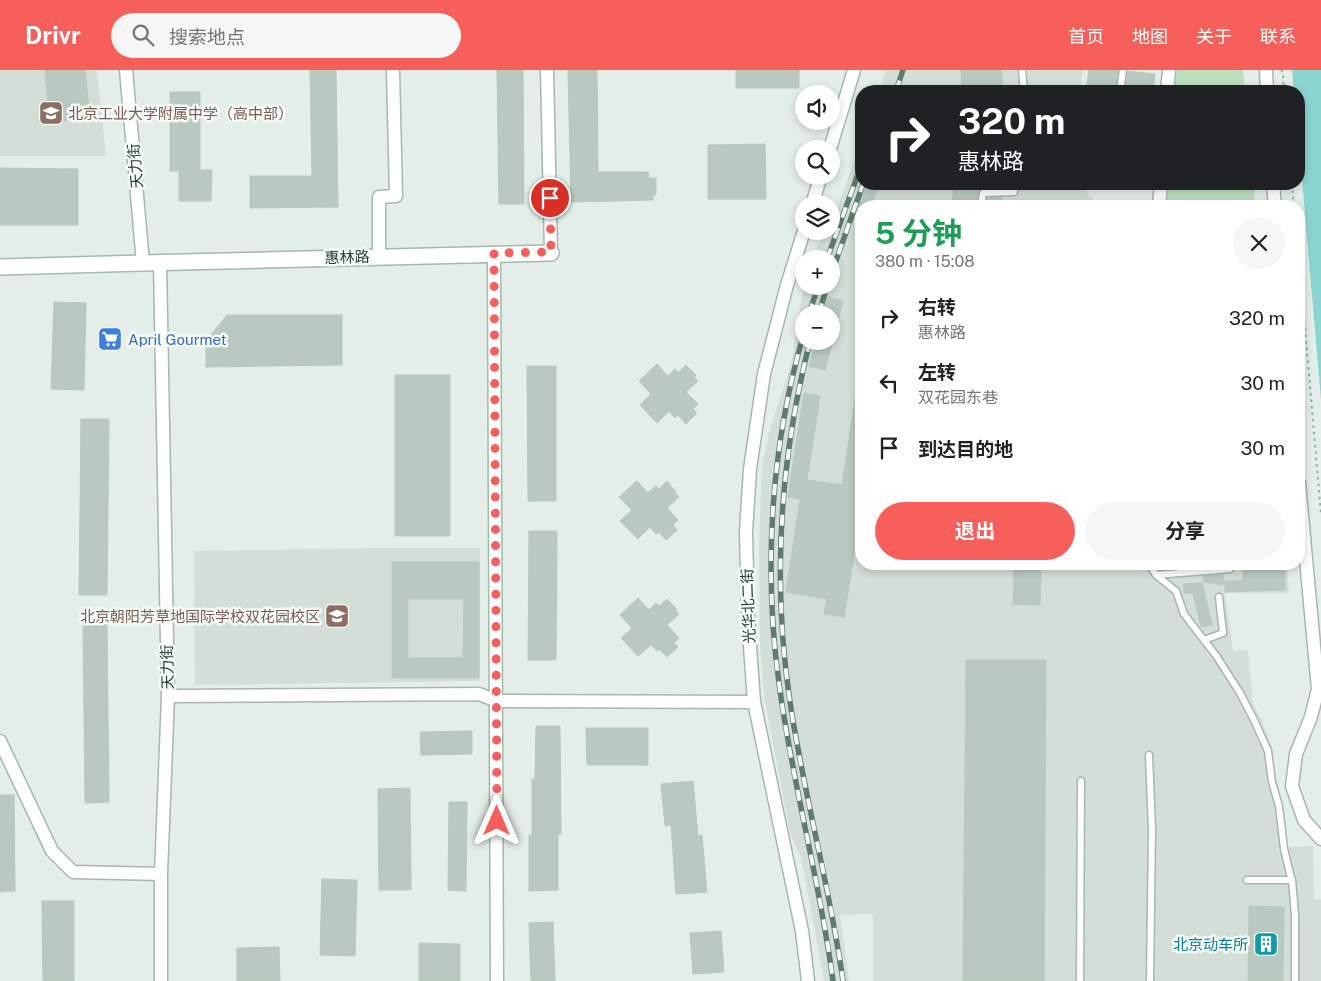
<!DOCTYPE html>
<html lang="zh">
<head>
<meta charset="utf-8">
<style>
  body { margin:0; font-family:"Public Sans","Noto Sans SC",sans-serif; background:#f6f6f6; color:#222; height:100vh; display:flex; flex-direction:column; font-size:19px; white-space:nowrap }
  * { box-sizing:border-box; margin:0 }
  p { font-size:16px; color:#767676 }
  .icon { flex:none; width:28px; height:28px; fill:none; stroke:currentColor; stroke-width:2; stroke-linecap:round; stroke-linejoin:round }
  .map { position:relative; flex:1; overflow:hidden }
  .details { position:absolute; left:855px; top:130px; width:450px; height:370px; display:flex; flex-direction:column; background:#fff; border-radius:20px; box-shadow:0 2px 8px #0003 }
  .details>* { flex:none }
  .hud { position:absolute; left:855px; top:15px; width:450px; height:105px; border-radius:20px; box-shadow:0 2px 8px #0003; background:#202124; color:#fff; overflow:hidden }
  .fabs { position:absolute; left:795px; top:15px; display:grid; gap:10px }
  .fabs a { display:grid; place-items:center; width:45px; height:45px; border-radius:50%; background:#fff; box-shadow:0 2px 8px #0003; font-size:25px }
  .pin { position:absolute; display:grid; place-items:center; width:42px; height:42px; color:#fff; margin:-21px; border:2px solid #fff; border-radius:50%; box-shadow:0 1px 5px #0007 }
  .me { position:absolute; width:55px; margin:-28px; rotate:0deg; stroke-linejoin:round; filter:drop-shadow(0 0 4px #0008) }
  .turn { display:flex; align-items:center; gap:18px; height:105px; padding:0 20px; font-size:22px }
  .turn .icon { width:65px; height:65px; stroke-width:2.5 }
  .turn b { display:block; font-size:35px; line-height:42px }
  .round { display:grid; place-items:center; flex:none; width:52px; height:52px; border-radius:26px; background:#f6f6f6 }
  .head { display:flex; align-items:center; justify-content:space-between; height:85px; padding:0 20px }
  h1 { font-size:30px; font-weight:700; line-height:38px; color:#1e9e55 }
  .primary-button { display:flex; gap:10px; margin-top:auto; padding:10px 20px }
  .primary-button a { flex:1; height:58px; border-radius:30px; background:#f7605a; color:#fff; font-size:20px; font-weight:700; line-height:58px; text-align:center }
  .primary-button a+a { background:#f6f6f6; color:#222 }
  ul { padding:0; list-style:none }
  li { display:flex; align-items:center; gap:15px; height:65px; padding:0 20px }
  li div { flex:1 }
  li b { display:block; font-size:19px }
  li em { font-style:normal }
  header { display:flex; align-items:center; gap:30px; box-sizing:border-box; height:70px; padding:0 25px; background:#f7605a; color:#fff }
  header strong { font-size:24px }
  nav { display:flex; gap:28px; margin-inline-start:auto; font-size:18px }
  .search { width:350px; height:45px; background:#f6f6f6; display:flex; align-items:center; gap:12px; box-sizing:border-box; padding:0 18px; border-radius:28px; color:#767676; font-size:19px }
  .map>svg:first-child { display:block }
  .built { fill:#d2ded6; fill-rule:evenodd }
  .green { fill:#bde0bf }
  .water { fill:#8bd5d1 }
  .building { fill:#b9c9c0; stroke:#b6c8bd; fill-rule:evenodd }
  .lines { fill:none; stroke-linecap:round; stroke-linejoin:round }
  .service-casing { stroke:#a6b7ae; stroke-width:9 }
  .minor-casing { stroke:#a6b7ae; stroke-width:15 }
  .tertiary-casing { stroke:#a6b7ae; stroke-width:18 }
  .secondary-casing { stroke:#a2bbad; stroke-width:18 }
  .path { stroke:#84b39a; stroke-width:2; stroke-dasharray:2.5 4; stroke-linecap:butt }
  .service { stroke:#fff; stroke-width:6 }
  .minor { stroke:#fff; stroke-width:12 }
  .tertiary { stroke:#fff; stroke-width:15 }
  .secondary { stroke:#fff; stroke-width:15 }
  .rail-casing { stroke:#5d7c6e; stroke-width:5.5 }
  .rail { stroke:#f5faf7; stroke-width:4; stroke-dasharray:11; stroke-linecap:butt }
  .route { stroke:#f7605a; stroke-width:9; stroke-dasharray:0 16.2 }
  .labels { text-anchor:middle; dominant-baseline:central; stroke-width:5; stroke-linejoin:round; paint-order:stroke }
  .education-label { font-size:15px; fill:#785e54; stroke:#f5faf7; text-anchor:start }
  .street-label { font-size:15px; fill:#234133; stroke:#f5faf7 }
  .shop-label { font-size:15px; fill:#366cbe; stroke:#f5faf7; text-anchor:start }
  .culture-label { font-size:15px; fill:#0d838f; stroke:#f5faf7; text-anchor:end }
</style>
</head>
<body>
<header>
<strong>Drivr</strong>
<div class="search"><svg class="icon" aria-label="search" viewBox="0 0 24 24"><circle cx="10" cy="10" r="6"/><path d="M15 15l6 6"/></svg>搜索地点</div>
<nav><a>首页</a><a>地图</a><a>关于</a><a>联系</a></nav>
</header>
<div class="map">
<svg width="1321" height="911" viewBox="0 0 1321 911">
  <rect width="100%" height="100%" fill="#e4eee8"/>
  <path class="built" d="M0,0H97L106,86H0Z
    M886,0H1083L1080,21H879Z
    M861,71V114H1065L1082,117L1099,136H861V494H1158L1162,498H1200V494H1287L1289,523H1225L1233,581L1248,580L1253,634L1262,650L1273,680L1276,713L1284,741L1288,777L1313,776L1314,829H1321V911H873V844L840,845L849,911H824L801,787L790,762L764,626L760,573L759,475L762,396L770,359L791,295L804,213V216H831V189H816L817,175L829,161H831V156ZM804,244H831V271H804Z
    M379,478H480V611L195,615L194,481Z"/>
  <path class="green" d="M1176,0H1243L1245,21H1174Z
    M1168,114H1254L1255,136H1167Z"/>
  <path class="water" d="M1292,0H1321V330L1299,74V21H1294Z"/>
  <path class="building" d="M45,0H85L90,48L50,52Z
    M310,0H336L338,137L250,138V106H312Z
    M497,0H523L524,134H499Z
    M568,0H597L598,102H648L649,108H656V125H653V130L571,132Z
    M736,0H799V18H736Z
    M961,0H1001L1003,21H962Z
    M1089,0H1118L1115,21H1086Z
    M1128,1L1155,4L1153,21H1125Z
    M170,22H200V100H212L211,131H179V101H170Z
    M765,74L766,129H708V75Z
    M0,98L78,99V155H0Z
    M866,114H879L871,136H858Z
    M968,114H1004L1003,117L980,119L978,122L976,136H951L954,118L969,120Z
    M1002,127L1001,136H986L987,128Z
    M828,227L843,231L834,265H831V244H823Z
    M54,232L86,233L84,320L51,319Z
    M227,245H342V295L206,297V271Z
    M816,271H833L825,300L809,296Z
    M657,294L668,306L675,299L678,303L686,295L696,305L694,307L698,311L686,322L698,334L693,339L697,343L686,354L678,345L675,348L669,341L657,353L640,335L651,324L639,311Z
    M527,296H556V431H528Z
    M395,305H450V466H395Z
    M804,323L820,326L807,410L842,415L856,323H861V454H859L844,547L824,544L827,529L786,522L800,429L788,427Z
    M81,349H109L107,525H79Z
    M637,411L648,423L656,416L659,419L667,411L676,422L675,423L679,427L667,438L678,450L673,455L677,460L666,470L659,462L656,464L650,457L638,469L620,451L632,440L619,427Z
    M529,461H557L556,590H528Z
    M392,492H479V608H392ZM408,529H464L463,588H408Z
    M1014,494H1041L1040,535L1013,534Z
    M1243,494L1285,496V520L1225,522V511H1243Z
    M1220,505H1224L1223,515L1204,512L1203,506Z
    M1202,513L1212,555L1201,557L1193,523H1184V514Z
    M638,528L649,540L656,533L659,536L667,529L677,539L675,540L679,544L667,555L679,568L674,573L678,577L667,587L659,579L657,581L651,575L638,586L621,568L632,558L620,545Z
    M83,554H107L109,732L85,733Z
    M966,590H1046L1044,911H963Z
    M536,656H560L561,764H558V820L529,821V765H532V709H535Z
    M586,658H648V695H587Z
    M472,661V684L421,685L420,662Z
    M693,711L698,766L702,765L707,822L676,824L671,755L665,756L661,714Z
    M410,718L411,820H379L378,719Z
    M0,725H14L15,821L0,822Z
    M449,732H467L466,821L448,820Z
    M322,809L357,810L355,886L320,885Z
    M42,831H74V911H43Z
    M1249,836L1284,837L1283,911H1248Z
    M553,852L555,911H531L529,853Z
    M721,861L724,902L693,904L690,863Z
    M419,873L460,874V911H419Z
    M279,877L280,911H237V878Z"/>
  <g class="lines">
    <defs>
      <path id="service" d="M1022,0L1024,21
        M1120,21L1123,0
        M981,136L983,123L1014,122L1015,114
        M1149,494L1156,505L1176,521L1184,544L1217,587L1240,623L1254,650L1268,681L1272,712L1279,736L1284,779L1291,808
        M1156,505L1230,499V494
        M1204,570L1223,563L1219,527
        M1149,685L1152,759L1150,911
        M1247,810H1292L1295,845V911
        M1080,911L1081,711"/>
      <path id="minor" d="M126,0L143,193
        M547,0L551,183
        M1266,0L1267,21
        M1167,21L1169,0
        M830,79L854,0
        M1273,114L1275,136
        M812,134L821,106
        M1159,136L1161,114
        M804,161L787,215L764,304L750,399L746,462L748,548L754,632L802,861L808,911
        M494,183L497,911
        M379,186V127L396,126L393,0
        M160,192L168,626L161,804V911
        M1299,413L1318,619L1311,647L1296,684L1292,716L1304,750L1321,769
        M168,626L479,624L497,631L754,632
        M0,671L52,781L73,802L161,804"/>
      <path id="tertiary" d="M143,193L551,183"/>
      <path id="secondary" d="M0,197L143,193"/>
    </defs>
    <use href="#service" class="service-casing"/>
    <use href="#minor" class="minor-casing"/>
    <use href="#tertiary" class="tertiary-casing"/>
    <use href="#secondary" class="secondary-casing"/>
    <path class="path" d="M1281,0L1283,2L1284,21
      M1292,114L1294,136
      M1299,187L1321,445"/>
    <use href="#service" class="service"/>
    <use href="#minor" class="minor"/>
    <use href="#tertiary" class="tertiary"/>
    <use href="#secondary" class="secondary"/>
    <defs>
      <path id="rail" d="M896,21L903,0
        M827,189L861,96
        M831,205L863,114
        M809,244L818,216
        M819,244L827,216
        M804,263C771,375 763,497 779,613C792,713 820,811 833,911
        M810,271C780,389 772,512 790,632C804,726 830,817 843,911"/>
    </defs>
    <use href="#rail" class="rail-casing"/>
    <use href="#rail" class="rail"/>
  </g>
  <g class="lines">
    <path class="route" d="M497,751L494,183L551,182L550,128"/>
  </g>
  <defs>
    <symbol id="school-square" viewBox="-11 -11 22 22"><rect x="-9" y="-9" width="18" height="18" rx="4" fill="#8d6e63" stroke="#f5faf7"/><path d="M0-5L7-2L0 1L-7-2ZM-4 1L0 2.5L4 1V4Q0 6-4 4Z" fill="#fff"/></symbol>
    <symbol id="supermarket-square" viewBox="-11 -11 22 22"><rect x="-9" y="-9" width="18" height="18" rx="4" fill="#3f7fe0" stroke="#f5faf7"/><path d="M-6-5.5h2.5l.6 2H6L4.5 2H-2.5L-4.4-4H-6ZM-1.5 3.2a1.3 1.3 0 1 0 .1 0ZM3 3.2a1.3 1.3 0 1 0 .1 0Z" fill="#fff"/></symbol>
    <symbol id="building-square" viewBox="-11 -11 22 22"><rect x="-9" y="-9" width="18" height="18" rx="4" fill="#0f9aa8" stroke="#f5faf7"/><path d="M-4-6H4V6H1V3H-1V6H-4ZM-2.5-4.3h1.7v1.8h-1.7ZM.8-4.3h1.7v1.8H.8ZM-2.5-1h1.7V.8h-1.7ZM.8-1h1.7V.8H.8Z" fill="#fff"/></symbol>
  </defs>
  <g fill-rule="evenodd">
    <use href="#school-square" x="37" y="29" width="28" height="28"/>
    <use href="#supermarket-square" x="96" y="255" width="28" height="28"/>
    <use href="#school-square" x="323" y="532" width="28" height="28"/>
    <use href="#building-square" x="1252" y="860" width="28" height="28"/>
  </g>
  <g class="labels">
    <g class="education-label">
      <text x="68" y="43">北京工业大学附属中学（高中部）</text>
      <text x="320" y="546" text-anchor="end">北京朝阳芳草地国际学校双花园校区</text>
    </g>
    <g class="street-label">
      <text transform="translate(135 96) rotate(-95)">天力街</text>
      <text transform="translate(347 187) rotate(-2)">惠林路</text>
      <text transform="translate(748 536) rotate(-92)">光华北二街</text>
      <text transform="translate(167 597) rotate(-91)">天力街</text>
    </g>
    <g class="shop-label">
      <text x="128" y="269">April Gourmet</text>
    </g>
    <g class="culture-label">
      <text x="1248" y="874">北京动车所</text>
    </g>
  </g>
</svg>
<div class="fabs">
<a><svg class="icon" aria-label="sound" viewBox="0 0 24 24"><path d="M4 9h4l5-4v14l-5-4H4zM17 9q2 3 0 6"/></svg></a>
<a><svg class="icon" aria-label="search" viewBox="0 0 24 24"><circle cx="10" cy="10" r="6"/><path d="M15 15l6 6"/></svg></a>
<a><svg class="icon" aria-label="layers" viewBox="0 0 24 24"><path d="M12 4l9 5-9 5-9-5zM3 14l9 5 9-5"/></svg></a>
<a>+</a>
<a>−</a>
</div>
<div class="pin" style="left:550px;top:128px;background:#d93025"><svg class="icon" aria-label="arrive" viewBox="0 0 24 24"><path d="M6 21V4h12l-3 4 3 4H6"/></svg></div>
<svg class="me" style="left:497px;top:751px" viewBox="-20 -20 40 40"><path d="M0-17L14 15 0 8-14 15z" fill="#f7605a" stroke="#fff" stroke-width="4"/></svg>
<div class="hud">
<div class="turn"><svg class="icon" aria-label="right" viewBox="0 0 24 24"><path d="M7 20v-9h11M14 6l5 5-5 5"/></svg><div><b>320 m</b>惠林路</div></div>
</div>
<section class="details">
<div class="head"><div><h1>5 分钟</h1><p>380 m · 15:08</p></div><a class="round"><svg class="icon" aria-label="close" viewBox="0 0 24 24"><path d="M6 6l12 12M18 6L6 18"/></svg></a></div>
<ul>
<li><svg class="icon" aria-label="right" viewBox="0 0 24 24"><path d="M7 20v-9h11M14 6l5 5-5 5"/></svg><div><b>右转</b><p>惠林路</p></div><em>320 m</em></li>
<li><svg class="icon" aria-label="left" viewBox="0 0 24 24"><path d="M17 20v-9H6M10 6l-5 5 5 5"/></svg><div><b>左转</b><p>双花园东巷</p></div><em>30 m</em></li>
<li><svg class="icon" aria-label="arrive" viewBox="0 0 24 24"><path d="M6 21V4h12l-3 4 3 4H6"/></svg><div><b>到达目的地</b></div><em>30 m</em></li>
</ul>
<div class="primary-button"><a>退出</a><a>分享</a></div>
</section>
</div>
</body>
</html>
